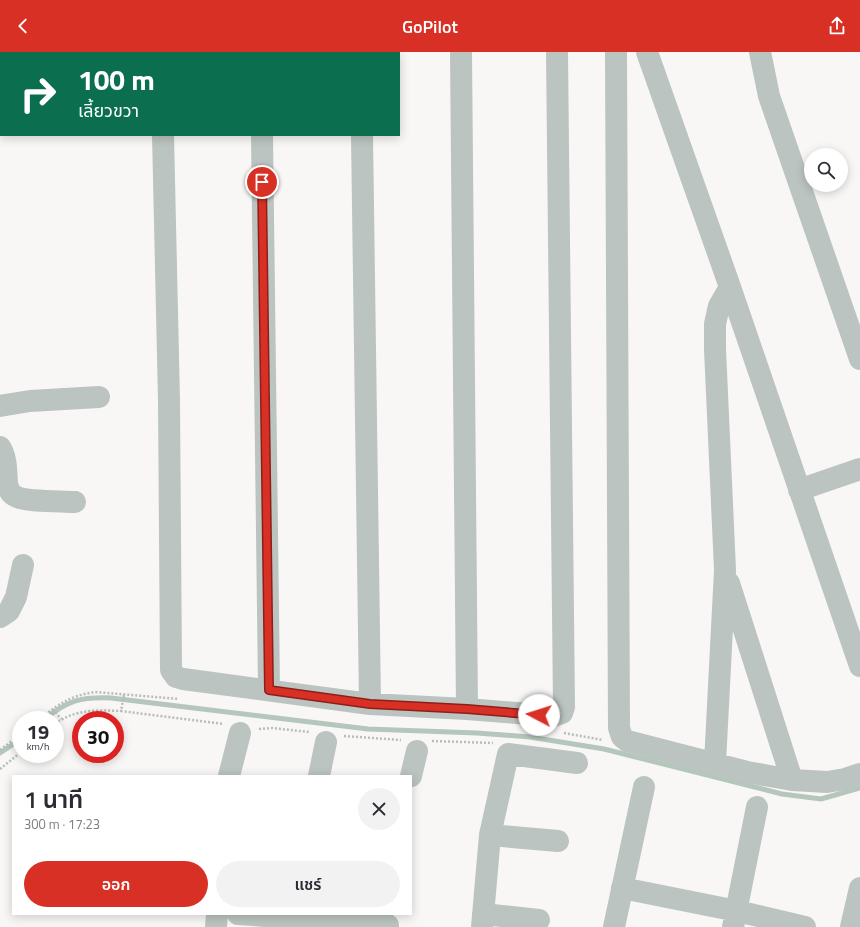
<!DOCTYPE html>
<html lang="th">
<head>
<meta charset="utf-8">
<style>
  body { margin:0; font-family:"Titillium Web","Noto Sans Thai",sans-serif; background:#f2f2f3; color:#2b2b33; height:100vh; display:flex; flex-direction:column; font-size:15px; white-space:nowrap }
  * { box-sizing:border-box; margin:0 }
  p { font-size:13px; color:#7c7c81 }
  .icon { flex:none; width:22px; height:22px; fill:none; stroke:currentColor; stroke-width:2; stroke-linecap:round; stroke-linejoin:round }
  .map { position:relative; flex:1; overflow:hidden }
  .drawer { position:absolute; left:12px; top:723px; width:400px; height:140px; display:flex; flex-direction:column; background:#fff; border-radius:0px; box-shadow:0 2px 10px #0003 }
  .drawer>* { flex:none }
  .banner { position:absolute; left:0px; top:0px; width:400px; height:84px; box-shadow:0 2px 10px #0003; background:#0b6e4f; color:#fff; overflow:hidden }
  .buttons { position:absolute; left:804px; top:96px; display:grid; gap:8px }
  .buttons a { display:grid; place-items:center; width:44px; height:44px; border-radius:50%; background:#fff; box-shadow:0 2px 10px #0003; font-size:20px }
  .speed { position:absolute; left:12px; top:659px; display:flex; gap:8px; font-size:20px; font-weight:700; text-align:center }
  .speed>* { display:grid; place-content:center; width:52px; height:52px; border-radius:50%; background:#fff; box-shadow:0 2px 10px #0003; line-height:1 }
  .speed small { font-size:10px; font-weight:400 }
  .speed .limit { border:6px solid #d22; background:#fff; color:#111 }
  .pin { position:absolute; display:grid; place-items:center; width:34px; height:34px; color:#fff; margin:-17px; border:2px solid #fff; border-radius:50%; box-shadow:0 1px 4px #0007 }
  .me { position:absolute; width:44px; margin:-22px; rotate:275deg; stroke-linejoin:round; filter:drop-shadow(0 0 3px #0008) }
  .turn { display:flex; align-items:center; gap:14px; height:84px; padding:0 12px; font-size:18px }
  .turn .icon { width:52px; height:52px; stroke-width:2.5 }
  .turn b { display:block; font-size:28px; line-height:34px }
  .round { display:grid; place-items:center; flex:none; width:42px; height:42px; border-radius:21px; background:#f2f2f3 }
  .head { display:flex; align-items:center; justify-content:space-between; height:68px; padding:0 12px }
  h1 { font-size:24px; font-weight:600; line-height:30px }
  .primary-button { display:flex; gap:8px; margin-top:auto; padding:8px 12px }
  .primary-button a { flex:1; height:46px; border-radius:24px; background:#d93025; color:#fff; font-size:16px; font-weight:600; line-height:46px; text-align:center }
  .primary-button a+a { background:#f2f2f3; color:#2b2b33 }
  header { display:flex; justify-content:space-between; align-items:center; height:52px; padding:0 12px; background:#d93025; color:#fff; font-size:18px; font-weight:600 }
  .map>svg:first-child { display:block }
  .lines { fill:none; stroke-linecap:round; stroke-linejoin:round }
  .stream { stroke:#b5c6bc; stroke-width:5 }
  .path { stroke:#b6bdba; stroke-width:2.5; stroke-dasharray:2 2; stroke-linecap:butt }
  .minor { stroke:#bbc4c0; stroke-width:22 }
  .route-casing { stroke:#8d1f18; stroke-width:10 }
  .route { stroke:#d93025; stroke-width:7 }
</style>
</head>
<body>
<header><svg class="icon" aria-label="back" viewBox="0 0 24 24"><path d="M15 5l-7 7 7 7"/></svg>GoPilot<svg class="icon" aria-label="share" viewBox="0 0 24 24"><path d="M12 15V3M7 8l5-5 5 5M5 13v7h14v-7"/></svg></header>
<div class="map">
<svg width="860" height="875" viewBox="0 0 860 875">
  <rect width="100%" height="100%" fill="#f8f7f6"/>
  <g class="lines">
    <path class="stream" d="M44,668C67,648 81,645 111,646L368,677L477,681L530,685L604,697L782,742L821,747L860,736
      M0,701L21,687"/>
    <path class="path" d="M124,643L121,659L224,672
      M53,657L61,667
      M39,668C58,652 70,644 95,640L179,647
      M55,672C75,657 97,658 121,659
      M259,677L272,676L309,680
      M564,681L603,688
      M344,684L401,688
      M432,689L493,691
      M0,698L21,682
      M0,717L21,700"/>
    <path class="minor" d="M65,0V1
      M161,0V1
      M261,0V1
      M361,0V1
      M461,0L467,657
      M616,0L619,676L622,685L627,689L747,720L792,728L827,730L845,727L860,722
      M647,0L730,235L860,614
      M760,0L769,44L860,307
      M163,83L169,348L171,618L176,625L183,627L370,652L467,657L553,664L562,661L564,655L557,0
      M262,83L269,638
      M362,83L370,652
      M0,354L30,349L99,345
      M0,395C7,406 6,419 7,431C8,437 11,443 17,445C28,450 62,449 75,450
      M799,438L860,417
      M729,531L792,728
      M0,565L9,559L16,545L23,513
      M715,711L725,518L715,297V272L719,254L730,235
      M229,724L240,681
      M319,724L326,690
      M411,724L417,699
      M490,783L558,789
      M622,836L737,859L805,875
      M238,862L388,873V875
      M483,862L539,868
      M216,875L217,862
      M482,875L490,783L508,702L577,711
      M614,875L644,735
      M733,875L757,755
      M851,875L860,836"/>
  </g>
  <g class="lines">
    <defs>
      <path id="route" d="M262,130L269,638L370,652L467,657L539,663"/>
    </defs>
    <use href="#route" class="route-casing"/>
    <use href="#route" class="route"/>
  </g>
</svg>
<div class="buttons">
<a><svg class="icon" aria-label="search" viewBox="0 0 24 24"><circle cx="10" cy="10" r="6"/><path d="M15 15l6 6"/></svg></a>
</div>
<div class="speed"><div>19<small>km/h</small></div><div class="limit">30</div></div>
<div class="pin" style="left:262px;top:130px;background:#d93025"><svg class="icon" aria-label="arrive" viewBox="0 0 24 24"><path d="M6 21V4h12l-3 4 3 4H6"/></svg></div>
<svg class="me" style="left:539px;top:663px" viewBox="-20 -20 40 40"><circle r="19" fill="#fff"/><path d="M0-13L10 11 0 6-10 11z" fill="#d93025"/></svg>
<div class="banner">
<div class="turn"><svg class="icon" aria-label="right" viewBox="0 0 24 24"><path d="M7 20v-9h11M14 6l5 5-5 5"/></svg><div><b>100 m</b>เลี้ยวขวา</div></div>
</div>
<section class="drawer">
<div class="head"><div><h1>1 นาที</h1><p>300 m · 17:23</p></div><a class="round"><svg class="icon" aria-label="close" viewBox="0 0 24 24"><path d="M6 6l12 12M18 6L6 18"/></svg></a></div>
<div class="primary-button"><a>ออก</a><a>แชร์</a></div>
</section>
</div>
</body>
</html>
